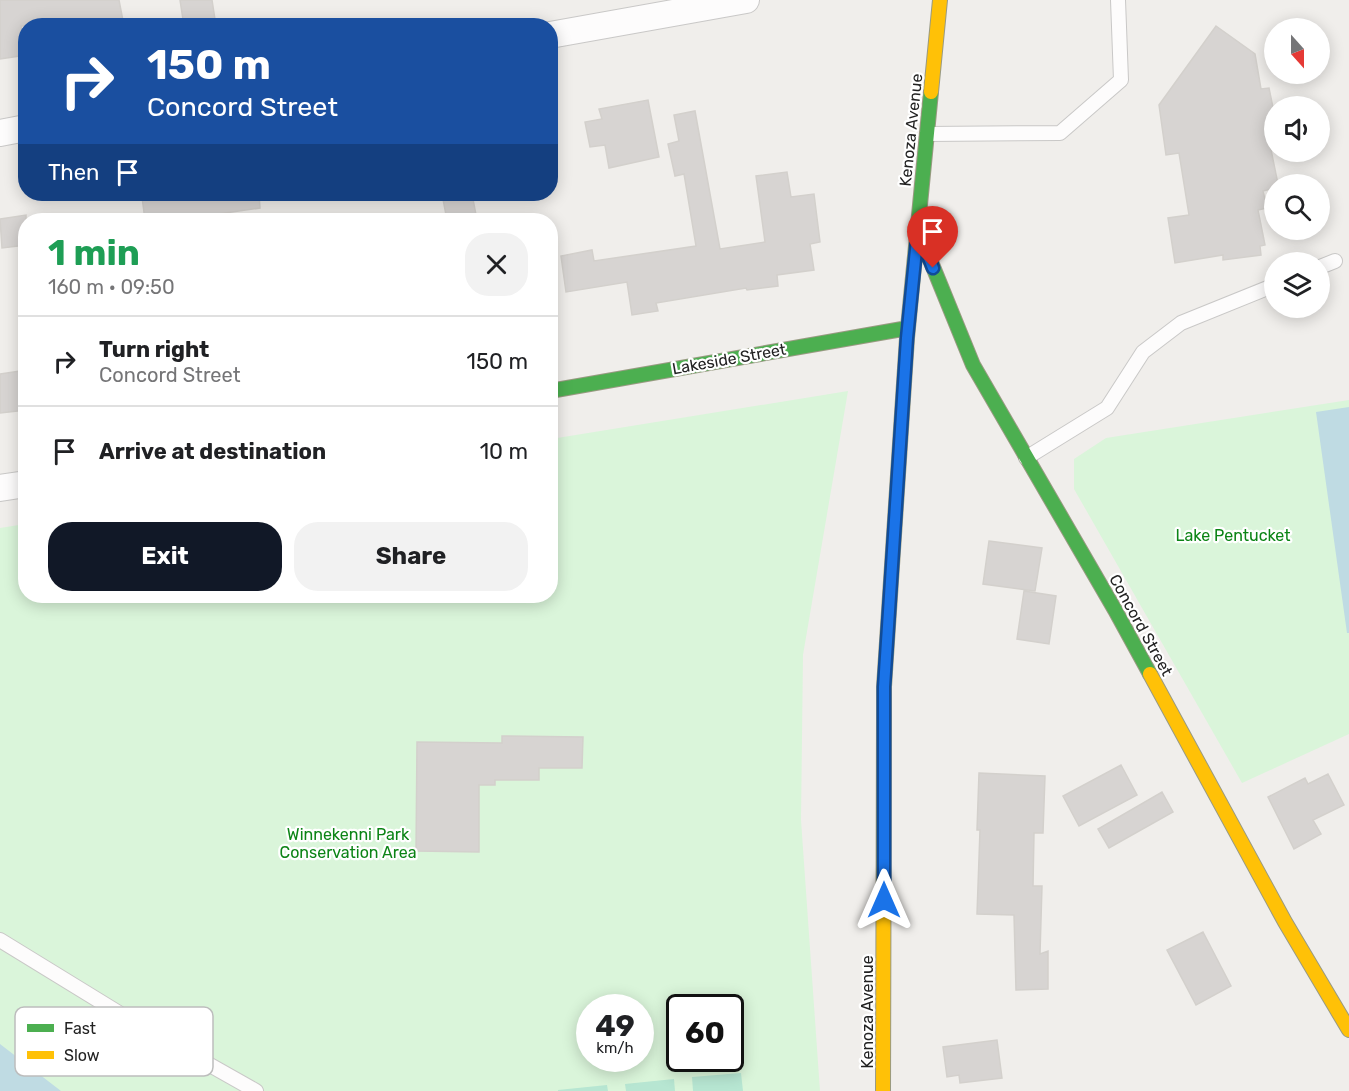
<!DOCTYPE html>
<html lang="en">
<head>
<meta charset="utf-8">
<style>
  body { margin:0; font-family:Rubik,sans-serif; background:#f2f2f2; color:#202124; height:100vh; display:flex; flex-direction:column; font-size:22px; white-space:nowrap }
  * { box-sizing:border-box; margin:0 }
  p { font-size:20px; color:#757577 }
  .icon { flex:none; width:33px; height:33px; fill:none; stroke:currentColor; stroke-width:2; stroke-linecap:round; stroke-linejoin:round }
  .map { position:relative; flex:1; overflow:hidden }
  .panel { position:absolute; left:18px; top:213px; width:540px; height:390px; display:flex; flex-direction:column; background:#fff; border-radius:24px; box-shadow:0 3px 15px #0003 }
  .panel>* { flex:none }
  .hud { position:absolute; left:18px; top:18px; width:540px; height:183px; border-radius:24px; box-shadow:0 3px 15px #0003; background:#1a4fa0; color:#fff; overflow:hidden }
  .needle { width:39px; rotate:159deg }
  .fabs { position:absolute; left:1264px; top:18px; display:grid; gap:12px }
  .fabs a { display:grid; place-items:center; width:66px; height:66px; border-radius:50%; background:#fff; box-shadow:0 3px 15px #0003; font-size:30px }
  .speed { position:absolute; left:576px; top:994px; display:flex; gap:12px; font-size:30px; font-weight:700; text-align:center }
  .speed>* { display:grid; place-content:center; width:78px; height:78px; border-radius:50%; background:#fff; box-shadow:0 3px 15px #0003; line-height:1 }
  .speed small { font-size:15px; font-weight:400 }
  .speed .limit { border:3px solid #111; border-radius:9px; background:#fff; color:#111 }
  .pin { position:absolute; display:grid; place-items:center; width:51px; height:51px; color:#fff; margin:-62px -26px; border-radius:50% 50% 50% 0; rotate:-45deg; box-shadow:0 0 6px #0007 }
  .pin .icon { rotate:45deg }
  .me { position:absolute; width:66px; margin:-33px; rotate:0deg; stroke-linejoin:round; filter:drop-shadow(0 0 4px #0008) }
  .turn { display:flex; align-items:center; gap:21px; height:126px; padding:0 30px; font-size:27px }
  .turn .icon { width:78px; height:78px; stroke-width:2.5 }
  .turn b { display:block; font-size:42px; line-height:51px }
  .then { display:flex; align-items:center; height:57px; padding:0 30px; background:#0003; gap:12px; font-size:22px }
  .round { display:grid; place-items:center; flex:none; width:63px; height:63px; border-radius:24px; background:#f2f2f2 }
  .headline { display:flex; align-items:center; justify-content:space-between; height:102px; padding:0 30px }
  h1 { font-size:36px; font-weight:700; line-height:45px; color:#1e9e55 }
  .button { display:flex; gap:12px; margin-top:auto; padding:12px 30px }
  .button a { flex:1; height:69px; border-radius:24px; background:#111827; color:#fff; font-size:24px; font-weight:700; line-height:69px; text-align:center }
  .button a+a { background:#f2f2f2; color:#202124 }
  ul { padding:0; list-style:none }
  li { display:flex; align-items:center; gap:18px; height:90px; padding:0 30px; border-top:2px solid #e0e0e0 }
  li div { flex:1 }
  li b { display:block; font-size:22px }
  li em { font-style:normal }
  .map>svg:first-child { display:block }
  .park { fill:#daf5da; fill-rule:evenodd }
  .pitch { fill:#b7e6d2 }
  .water { fill:#bfdbe3 }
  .building { fill:#d7d4d2; stroke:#d3d0cc; stroke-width:1.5 }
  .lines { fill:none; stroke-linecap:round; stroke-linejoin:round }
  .lane-casing { stroke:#c9c8c7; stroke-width:16 }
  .street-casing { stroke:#c9c8c7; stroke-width:28 }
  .fast-casing { stroke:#999a82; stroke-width:16 }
  .slow-casing { stroke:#999a82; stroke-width:16 }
  .lane { stroke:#fdfcfc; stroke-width:14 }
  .street { stroke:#fdfcfc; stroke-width:26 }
  .fast { stroke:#4caf50; stroke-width:14 }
  .slow { stroke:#ffc107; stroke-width:14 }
  .route-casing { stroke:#114b97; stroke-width:15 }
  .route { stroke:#1a73e8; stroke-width:10 }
  .labels { text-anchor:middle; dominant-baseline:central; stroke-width:4.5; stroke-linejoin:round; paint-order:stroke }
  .street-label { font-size:16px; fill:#222; stroke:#fff }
  .park-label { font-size:16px; fill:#0c8416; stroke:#fff }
  .key { fill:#fff; stroke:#bdbdbd; stroke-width:1.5 }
  .key-label { font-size:16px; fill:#222 }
</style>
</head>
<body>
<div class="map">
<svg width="1349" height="1091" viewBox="0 0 1349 1091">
  <rect width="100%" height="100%" fill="#f0eeeb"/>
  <path class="park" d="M848,391L803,655L801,820L820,1091H0V528L25,524L26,596H550L551,439ZM590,1008H640V1059H590ZM680,1008H730V1059H680Z
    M1349,400V734L1242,783L1074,489V459L1106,438Z"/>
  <path class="pitch" d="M741,1073L743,1091H693L692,1077Z
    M674,1079L675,1091H626L625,1084Z
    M607,1085L608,1091H558V1090Z"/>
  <path class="water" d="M1349,407V633H1347L1316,412Z
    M0,1044L61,1091H0Z"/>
  <path class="building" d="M0,0H119L124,26H21L26,55L0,59Z
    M180,0H212L216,26H184Z
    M1216,26L1255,54L1261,89L1269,88L1275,117V134L1268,135L1278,184H1275V188L1263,191L1267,208L1258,210L1265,245L1260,246L1261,255L1223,260V255L1175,263L1168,218L1189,215L1179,153L1166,155L1159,105Z
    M648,100L659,157L609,168L605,145L590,147L585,122L602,119L599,109Z
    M695,111L720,249L765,242L756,176L787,172L791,197L814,194L820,242L810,244L814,270L777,275L778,286L747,290L746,288L656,303L658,311L632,315L627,282L566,292L561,256L592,250L594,261L696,246L684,174L675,176L668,144L679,141L674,115Z
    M156,194H259L260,208L177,220H145L142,197L156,195Z
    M442,194H472L477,220H447Z
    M26,215V245L2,248L0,219Z
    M26,370V410L0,413V374Z
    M989,541L1042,548L1035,591L983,584Z
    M1024,591L1056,596L1049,644L1017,639Z
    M502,736L583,737L582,768H539V780H495V785H479V852L416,851L417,742L502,743Z
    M1121,765L1137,795L1079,826L1063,796Z
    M979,773L1045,776L1043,833H1034L1033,886H1042L1040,954L1048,951V989L1016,990L1014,915L977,914L980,830H977Z
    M1328,774L1344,805L1313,820L1321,834L1294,849L1268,797L1305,778L1308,784Z
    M1162,792L1173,812L1109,848L1098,829Z
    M1203,932L1231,986L1196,1005L1167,950Z
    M997,1040L1002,1078L960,1083L959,1075L947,1077L943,1047Z"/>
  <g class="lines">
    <defs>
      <path id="lane" d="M927,134L1060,133L1121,80L1118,0
        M1320,267L1335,261
        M1026,458L1107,408L1143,352L1181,323L1275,285
        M0,940L132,1021L256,1091"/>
      <path id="street" d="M550,35L746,0
        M0,133L26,128
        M0,488L26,484"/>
      <path id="fast" d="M918,230L973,365L1115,610L1150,674
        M550,391L908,328
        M884,717V687L907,338L931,92"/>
      <path id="slow" d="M931,92L940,0
        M1150,674L1285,922L1349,1030
        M883,1091L884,717"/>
    </defs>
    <use href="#lane" class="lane-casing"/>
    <use href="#street" class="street-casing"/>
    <use href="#fast" class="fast-casing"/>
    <use href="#slow" class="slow-casing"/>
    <use href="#lane" class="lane"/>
    <use href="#street" class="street"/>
    <use href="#fast" class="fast"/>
    <use href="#slow" class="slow"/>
  </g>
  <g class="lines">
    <defs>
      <path id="route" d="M884,900V687L907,338L918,230L933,268"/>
    </defs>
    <use href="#route" class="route-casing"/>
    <use href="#route" class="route"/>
  </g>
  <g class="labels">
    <g class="street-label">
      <text transform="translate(911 130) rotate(-84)">Kenoza Avenue</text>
      <text transform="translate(729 359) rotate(-10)">Lakeside Street</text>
      <text transform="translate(1141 625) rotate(61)">Concord Street</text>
      <text transform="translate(867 1012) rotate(-90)">Kenoza Avenue</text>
    </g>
    <g class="park-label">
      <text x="1233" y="535">Lake Pentucket</text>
      <text x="348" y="834">Winnekenni Park<tspan x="348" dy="18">Conservation Area</tspan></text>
    </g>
  </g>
  <rect x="15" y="1007" width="198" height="69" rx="9" class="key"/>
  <rect x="27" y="1024" width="27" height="8" fill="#4caf50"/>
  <rect x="27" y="1051" width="27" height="8" fill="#ffc107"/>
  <g class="key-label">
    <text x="64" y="1034">Fast</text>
    <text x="64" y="1061">Slow</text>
  </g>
</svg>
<div class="fabs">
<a><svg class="needle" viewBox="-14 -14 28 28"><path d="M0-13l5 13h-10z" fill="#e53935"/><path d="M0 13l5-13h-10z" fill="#757577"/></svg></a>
<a><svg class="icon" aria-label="sound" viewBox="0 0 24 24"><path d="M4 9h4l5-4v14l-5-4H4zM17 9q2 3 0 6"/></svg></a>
<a><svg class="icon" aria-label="search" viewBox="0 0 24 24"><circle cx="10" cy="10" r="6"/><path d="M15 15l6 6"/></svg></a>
<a><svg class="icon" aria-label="layers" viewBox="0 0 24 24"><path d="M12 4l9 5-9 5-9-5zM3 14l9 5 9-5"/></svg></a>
</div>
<div class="speed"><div>49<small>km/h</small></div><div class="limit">60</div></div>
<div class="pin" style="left:933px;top:268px;background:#d93025"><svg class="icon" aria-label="arrive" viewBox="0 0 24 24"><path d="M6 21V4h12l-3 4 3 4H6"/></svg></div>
<svg class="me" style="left:884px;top:900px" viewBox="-20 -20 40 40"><path d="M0-17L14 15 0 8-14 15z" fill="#1a73e8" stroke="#fff" stroke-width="4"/></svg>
<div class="hud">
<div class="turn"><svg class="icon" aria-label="right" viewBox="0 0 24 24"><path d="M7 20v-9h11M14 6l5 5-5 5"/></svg><div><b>150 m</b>Concord Street</div></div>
<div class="then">Then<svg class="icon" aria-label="arrive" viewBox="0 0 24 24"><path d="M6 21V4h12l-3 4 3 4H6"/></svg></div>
</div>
<section class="panel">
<div class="headline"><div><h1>1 min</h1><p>160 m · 09:50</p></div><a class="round"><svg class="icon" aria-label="close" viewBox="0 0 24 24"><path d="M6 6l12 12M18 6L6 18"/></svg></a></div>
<ul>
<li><svg class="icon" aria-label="right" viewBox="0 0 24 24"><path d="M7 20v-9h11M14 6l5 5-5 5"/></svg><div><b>Turn right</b><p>Concord Street</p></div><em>150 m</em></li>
<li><svg class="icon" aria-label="arrive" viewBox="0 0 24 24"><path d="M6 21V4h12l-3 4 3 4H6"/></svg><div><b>Arrive at destination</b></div><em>10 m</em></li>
</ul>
<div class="button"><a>Exit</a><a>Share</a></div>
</section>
</div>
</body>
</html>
